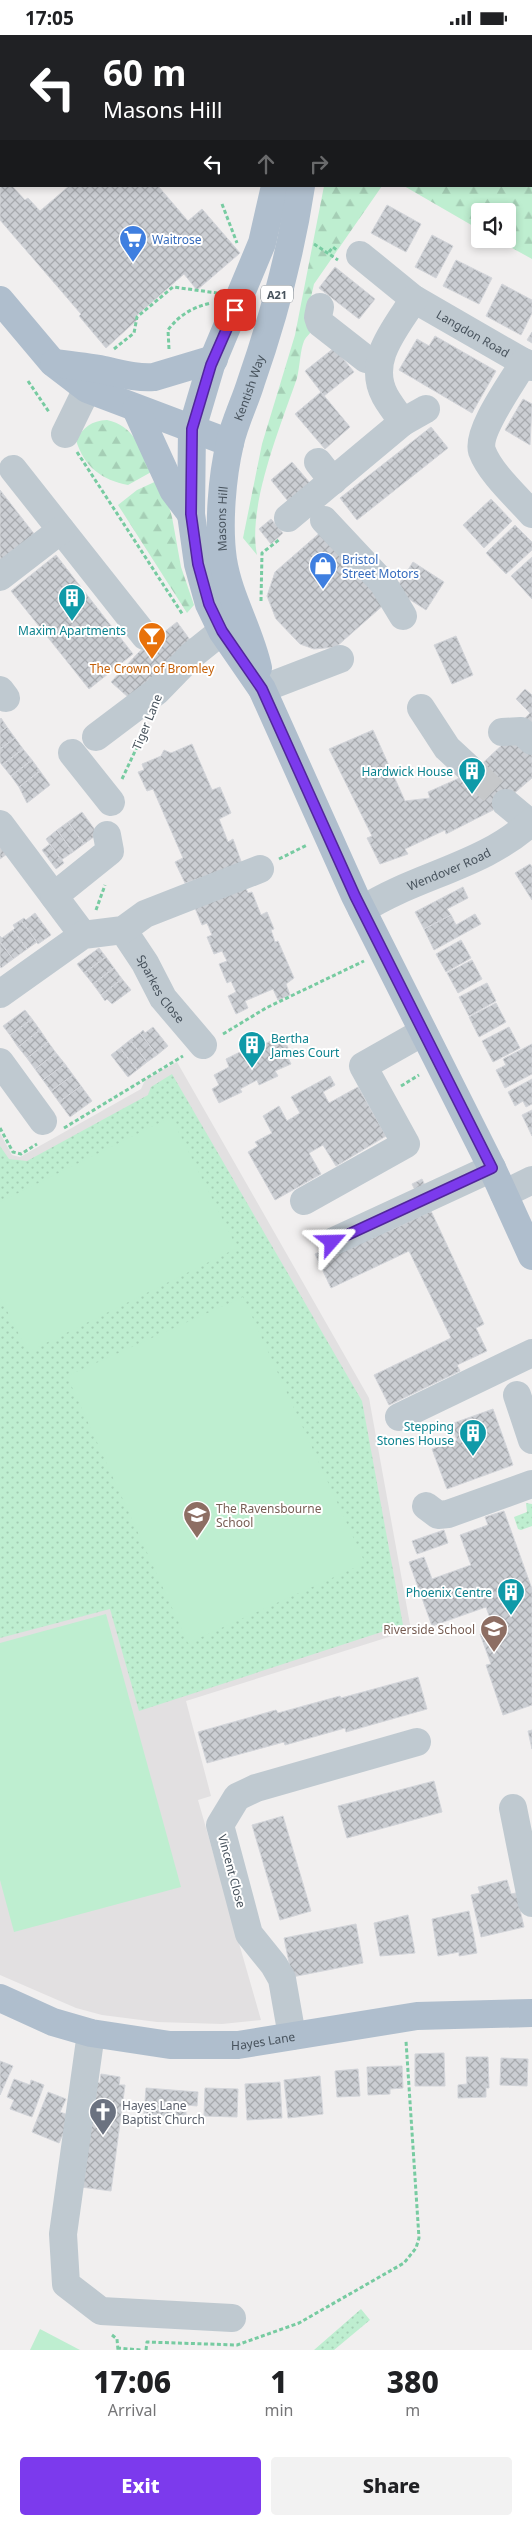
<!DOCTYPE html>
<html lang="en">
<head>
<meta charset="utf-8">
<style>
  body { margin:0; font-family:"Noto Sans",sans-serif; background:#f2f2f2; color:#202124; height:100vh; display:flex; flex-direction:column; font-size:19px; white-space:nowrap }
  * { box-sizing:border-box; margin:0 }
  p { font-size:16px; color:#757577 }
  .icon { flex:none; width:28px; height:28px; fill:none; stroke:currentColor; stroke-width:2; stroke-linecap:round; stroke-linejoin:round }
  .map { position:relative; height:2315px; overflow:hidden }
  .drawer { display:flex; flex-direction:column; background:#fff; flex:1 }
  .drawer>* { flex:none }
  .top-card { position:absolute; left:0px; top:0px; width:532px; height:152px; box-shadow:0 2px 8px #0003; background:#202124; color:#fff; overflow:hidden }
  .controls { position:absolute; left:471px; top:168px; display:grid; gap:10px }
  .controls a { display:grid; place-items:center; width:45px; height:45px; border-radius:5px; background:#fff; box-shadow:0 2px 8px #0003; font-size:25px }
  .pin { position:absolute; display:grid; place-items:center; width:42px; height:42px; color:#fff; margin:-21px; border-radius:10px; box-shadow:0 2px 8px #0006 }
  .me { position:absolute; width:55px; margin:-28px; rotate:65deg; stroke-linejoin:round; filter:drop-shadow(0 0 4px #0008) }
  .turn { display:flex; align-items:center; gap:18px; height:105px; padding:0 20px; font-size:22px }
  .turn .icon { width:65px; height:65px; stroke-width:2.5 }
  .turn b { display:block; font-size:35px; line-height:42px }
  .lanes { display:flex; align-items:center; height:48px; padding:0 20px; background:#0003; justify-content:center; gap:25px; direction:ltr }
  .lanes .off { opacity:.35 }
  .eta { display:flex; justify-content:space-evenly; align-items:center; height:85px; text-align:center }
  .eta b { font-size:30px; font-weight:800; line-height:35px }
  .action { display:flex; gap:10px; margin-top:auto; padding:10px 20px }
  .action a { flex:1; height:58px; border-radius:5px; background:#7c3aed; color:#fff; font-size:20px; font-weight:800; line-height:58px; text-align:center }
  .action a+a { background:#f2f2f2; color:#202124 }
  .status { display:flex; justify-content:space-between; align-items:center; height:35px; padding:0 25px; background:#fff; direction:ltr }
  .status svg { height:14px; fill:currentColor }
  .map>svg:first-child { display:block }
  .education { fill:#e2e0e1 }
  .grass { fill:url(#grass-dots) }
  .forest { fill:url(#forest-firs) }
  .pitch { fill:#beeed0 }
  .building { fill:url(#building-cross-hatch); stroke:#d3d5da }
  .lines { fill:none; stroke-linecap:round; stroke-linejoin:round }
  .minor-tunnel { stroke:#c6c8ca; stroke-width:28; stroke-dasharray:28 14; stroke-linecap:butt }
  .path { stroke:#77cba1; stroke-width:3; stroke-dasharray:4 2.5; stroke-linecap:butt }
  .minor { stroke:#bfc9d0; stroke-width:28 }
  .major { stroke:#afbecd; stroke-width:28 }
  .rail { stroke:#b1b4b9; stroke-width:4 }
  .route-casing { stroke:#51269a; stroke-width:12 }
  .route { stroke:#7c3aed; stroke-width:9 }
  .labels { text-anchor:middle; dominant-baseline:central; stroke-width:4; stroke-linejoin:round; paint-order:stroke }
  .shield { fill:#fff; stroke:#7e868d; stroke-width:1 }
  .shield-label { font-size:11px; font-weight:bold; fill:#47525c }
  .shop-label { font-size:12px; fill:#366cbe; stroke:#fff; text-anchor:start }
  .street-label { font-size:12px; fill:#47525c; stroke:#fff }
  .culture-label { font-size:12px; fill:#0d838f; stroke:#fff; text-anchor:end }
  .food-label { font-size:12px; fill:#c56008; stroke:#fff }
  .education-label { font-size:12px; fill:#785e54; stroke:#fff; text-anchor:start }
  .worship-label { font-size:12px; fill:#5b616d; stroke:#fff; text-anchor:start }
</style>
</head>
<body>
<div class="status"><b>17:05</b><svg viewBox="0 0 49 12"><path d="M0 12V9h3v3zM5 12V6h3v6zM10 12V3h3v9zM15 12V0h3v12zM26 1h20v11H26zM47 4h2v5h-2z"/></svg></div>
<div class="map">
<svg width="532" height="2315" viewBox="0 0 532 2315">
  <defs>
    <pattern id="grass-dots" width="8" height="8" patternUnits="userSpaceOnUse" patternTransform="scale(1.25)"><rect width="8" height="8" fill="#beeed0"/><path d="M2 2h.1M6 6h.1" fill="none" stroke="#a5ceb5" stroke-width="1.8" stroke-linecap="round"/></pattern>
    <pattern id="forest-firs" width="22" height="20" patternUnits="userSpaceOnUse" patternTransform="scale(1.25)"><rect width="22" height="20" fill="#beeed0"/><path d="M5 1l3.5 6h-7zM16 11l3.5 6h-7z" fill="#a5ceb5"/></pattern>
    <pattern id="building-cross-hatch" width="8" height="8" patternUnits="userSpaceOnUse" patternTransform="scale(1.25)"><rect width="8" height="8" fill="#cbced3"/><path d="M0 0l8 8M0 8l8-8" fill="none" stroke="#a7aaae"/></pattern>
  </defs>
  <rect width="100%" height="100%" fill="#f1efef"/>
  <path class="education" d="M177,1027L369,1363L411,1595L186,1666L211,1761L198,1765L261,1985L222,1989L157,1987L102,1980L76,1973L0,1940V1098L12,1120L20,1122L141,1054L145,1045Z"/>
  <path class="grass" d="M172,1039L362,1366L403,1590L139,1676L110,1574L0,1603V1111L9,1124L27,1126L148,1060L151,1052Z
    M526,1468L532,1469V1491L521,1495L518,1494L514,1482L527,1477Z
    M361,2274L370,2285L334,2315H314Z"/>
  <path class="forest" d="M532,108V224L496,204H508V176H480V195L404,151H531Z
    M324,151H382L314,249L308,275L314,294C311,297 306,302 304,306C300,316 300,331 297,343C281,390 247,471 257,520L243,503L262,409L295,300Z
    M107,385C133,390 141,414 153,436L128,450C102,445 84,432 76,405C84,392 91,386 107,385Z
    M161,444L172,482L181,532L194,570L187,578L118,470L137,455Z"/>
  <path class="pitch" d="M171,1082L237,1213L28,1317L0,1262V1167Z
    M243,1262L365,1528L188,1608L67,1341Z
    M106,1579L181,1852L14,1897L0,1845V1608Z
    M40,2294L80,2315H30Z"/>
  <path class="building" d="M1,28V74L0,73Z
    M0,137L1,151H12L25,165L28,163L40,176L69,151H158L188,186L202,174L240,218L197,255L184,239L135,282L138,284L106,313L79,281L81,279L0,185Z
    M387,170L421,189L406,217L371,198Z
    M432,200L453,211L436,243L415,232Z
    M456,225L492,243L479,269L443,251Z
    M335,232L375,264L359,284L319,253Z
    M502,249L532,265V278L521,300L486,281Z
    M532,297V308L527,305Z
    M435,301L496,336L472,378L399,335L417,304L429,311Z
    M334,313L354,337L324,361L305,336Z
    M321,357L350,392L325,414L295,379Z
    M523,364L532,369L530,410L505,395Z
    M431,392L448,413L357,485L340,463Z
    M292,427L310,448L288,466L271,445Z
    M0,455L35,500L0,528Z
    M491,464L512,486L484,513L463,490Z
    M271,484L283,498L271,509L259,494Z
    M515,490L532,507V515L506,539L486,518Z
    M323,495L387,567L336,612L314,614L300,609L276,584L267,561L275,537Z
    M56,520L133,619L89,654L11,556Z
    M532,522V564L511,541Z
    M413,527L444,547L426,575L395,555Z
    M177,587L193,609L128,662L111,647L139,617Z
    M456,601L473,640L452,649L434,610Z
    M525,654L532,660V699L520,688L530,678L516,664Z
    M1,683L7,692L0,697V684Z
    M7,692L15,703L0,714V697Z
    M373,695L405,766L430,763L428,757L473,737L516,697L532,713V743L497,773L446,799L445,795L405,814L408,819L380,829L367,803L372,801L329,714Z
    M15,703L23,714L2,730L0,727V714Z
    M192,709L212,755L220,752L231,778L219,784L228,807L233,804L242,829L185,848L175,827L183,823L153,754L147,756L138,737L144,735L142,729L161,721L164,715L171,718Z
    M23,714L32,725L11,741L2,730Z
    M32,725L40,736L19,752L11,741Z
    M40,736L50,750L27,768L19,752Z
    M82,777L98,799L84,809L68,787Z
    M68,787L84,809L73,817L57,795Z
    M57,795L73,817L61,825L46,804Z
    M50,809L64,828L56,834L42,815Z
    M0,810L7,819L0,824Z
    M530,829L532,832V865L515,838Z
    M244,849L248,858L252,857L261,880L267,877L274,894L271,895L275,907L278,906L294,943L286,949L290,960L278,965L273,954L245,966L248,973L236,979L228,961L236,957L231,946L227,948L219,929L227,926L222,916L214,919L207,902L212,900L207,888L202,890L195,873Z
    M463,852L468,863L447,874L451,880L424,894L415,877Z
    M35,878L51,900L38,909L21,885L24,883L26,885Z
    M475,879L481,889L434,915L424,894L451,880L456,890Z
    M21,885L37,907L27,914L13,895L15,893L13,890Z
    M13,895L27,914L13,924L0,907V901L2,903Z
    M461,905L471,923L446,937L436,919Z
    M0,907L13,924L1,933L0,931Z
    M99,913L106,922L84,938L77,929Z
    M106,922L114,933L93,949L84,938Z
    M472,925L482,944L458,958L447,938Z
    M114,933L122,944L101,960L93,949Z
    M122,944L131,955L112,969L107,964L105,966L101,960Z
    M487,948L496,966L469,981L459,962Z
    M496,968L506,987L479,1002L469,982Z
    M25,975L32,984L10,1000L3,991Z
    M32,984L40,995L18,1012L10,1000Z
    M153,992L168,1011L157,1020L140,998L143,995L145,998Z
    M509,992L520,1013L493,1027L482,1006Z
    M40,995L48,1007L27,1023L18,1012Z
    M140,998L157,1020L147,1027L130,1005Z
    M282,1000L289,1015L285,1017L291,1029L275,1036L278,1041L259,1050L257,1045L240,1054L242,1057L219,1068L212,1054L219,1050L214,1040L229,1032L226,1024L242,1016L244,1020Z
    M130,1005L147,1027L137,1035L120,1013Z
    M48,1007L56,1018L35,1034L27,1023Z
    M532,1009V1039L505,1053L496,1035L506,1030L503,1024Z
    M120,1013L137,1035L128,1042L111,1020Z
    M56,1018L65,1029L43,1045L35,1034Z
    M65,1029L73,1040L51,1056L43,1045Z
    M73,1040L81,1051L59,1067L51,1056Z
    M330,1041L335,1050L323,1057L329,1068L358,1052L386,1101L336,1131L323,1110L309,1118L321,1139L275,1165L248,1117L258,1111L255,1107L272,1098L263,1081L279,1071L287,1086L300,1078L291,1062Z
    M532,1044V1069L526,1072L523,1066L515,1071L508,1057Z
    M81,1051L92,1066L70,1082L59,1067Z
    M532,1075V1101L522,1080Z
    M422,1144L429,1159L419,1163L412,1149Z
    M431,1176L484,1289L476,1293L487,1316L457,1330L460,1336L389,1370L374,1340L451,1303L409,1216L331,1253L315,1219L382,1186L387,1197Z
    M493,1374L513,1430L447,1454L432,1414L457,1405L451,1389Z
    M504,1476L532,1554V1670L503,1680L486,1630L491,1629L480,1599L494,1594L486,1572L432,1591L409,1527L424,1522L432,1544L471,1530L460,1500L488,1490L485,1482Z
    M444,1495L448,1508L417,1519L412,1506Z
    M418,1642L427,1674L346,1697L345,1693L285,1710L284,1707L207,1728L198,1697L276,1675L278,1678L340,1661L341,1663Z
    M532,1695V1714L528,1696Z
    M434,1746L442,1777L347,1803L338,1771Z
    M283,1781L311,1876L280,1885L252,1790Z
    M507,1845L511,1859L516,1858L524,1892L481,1902L471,1860L480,1858L478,1852Z
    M469,1876L477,1918L459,1921V1917L438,1921L432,1884Z
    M408,1880L415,1918L380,1921L374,1888Z
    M356,1889L363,1928L292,1942L284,1903Z
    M444,2018L445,2051H415V2019Z
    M466,2022H488L489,2053H486V2062L458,2063V2050L467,2049Z
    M501,2023L528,2024L527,2051L500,2050Z
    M0,2026L13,2031L0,2060Z
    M402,2031L403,2053L390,2054V2059L368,2060L367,2032Z
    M358,2034L360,2061L337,2062L335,2036Z
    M101,2039L120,2042L119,2050H125L111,2156L81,2152L95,2047L100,2048Z
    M320,2041L323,2079L288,2083L284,2045Z
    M14,2044L30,2050L31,2045L44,2050L32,2082L10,2074L14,2065L7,2062Z
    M280,2047L282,2083L247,2085L245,2049Z
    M146,2053L198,2057L197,2071L186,2070V2083L144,2079Z
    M205,2053L238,2054L237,2082L204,2081Z
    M48,2057L66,2064L60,2077L71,2081L59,2108L32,2097Z"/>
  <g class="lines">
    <path class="minor-tunnel" d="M473,737L506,768"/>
    <path class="path" d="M222,169L237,208
      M314,209L338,225
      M329,217L333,212L338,216
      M114,314L134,298L137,282L173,252L217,258
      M169,314L168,295C179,280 193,272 211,268
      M28,346L49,377
      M77,417L183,580
      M261,566L262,518L280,504
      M122,744L145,695
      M279,824L307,810
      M96,875L105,850
      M223,999L266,973L364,926
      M401,1051L419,1040
      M0,1093L13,1117L21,1119L37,1109
      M64,1093L183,1021
      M112,2300L117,2304L118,2315
      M117,2313L141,2315
      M146,2315L147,2307L237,2310L299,2288L404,2228L416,2213L419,2203L406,2006"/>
    <g class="minor">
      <path d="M160,0L162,1"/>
      <path d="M6,1L10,0"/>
      <path d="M103,1L104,0"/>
      <path d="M0,111L1,110"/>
      <path id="s1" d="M360,220L414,264L532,332"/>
      <path d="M320,272L318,282L320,288L366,324L378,327"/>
      <path d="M524,327C514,345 476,396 482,416C490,438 517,462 532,479"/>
      <path d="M403,387L426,374"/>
      <path d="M65,399L87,354"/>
      <path d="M318,427L333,446"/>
      <path d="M13,434L145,601"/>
      <path d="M288,483L403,387C397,379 390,370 385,361C366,325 396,293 414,264"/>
      <path d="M324,485L383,548L403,581"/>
      <path d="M0,542L61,495"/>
      <path d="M262,654L340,624"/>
      <path d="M0,655L6,663"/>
      <path d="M421,673L447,713L473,737"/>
      <path d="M502,697L521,696L532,706"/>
      <path d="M96,702L157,656L192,620L222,596"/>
      <path d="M72,718L111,767"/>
      <path d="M506,768L530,788"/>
      <path d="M0,789L83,900"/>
      <path d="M54,861L110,816L107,800"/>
      <path id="s2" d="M362,875C416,840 485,831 532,786"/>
      <path id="s3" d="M123,895L145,928L163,963L203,1010"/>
      <path d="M0,959L83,900L123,895L145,879L260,834"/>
      <path d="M0,1027L43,1086"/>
      <path d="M504,1159L532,1145"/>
      <path d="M304,1166L406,1109L363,1031L423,997"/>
      <path d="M332,1207L492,1133"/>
      <path d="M517,1360L532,1405"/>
      <path d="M399,1382L532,1318"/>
      <path d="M426,1471L438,1480L448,1479L532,1449"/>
      <path d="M513,1773L532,1868"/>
      <path d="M91,1998L63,2199L66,2249L101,2276L232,2283"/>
      <path d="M292,2001L282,1944L274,1930L249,1899L220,1790L237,1762L256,1753L417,1707"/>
    </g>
    <g class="major">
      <path d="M299,1L300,0"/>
      <path d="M325,1V0"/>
      <path d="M275,151L262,208L211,330L192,394L191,479L198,529L209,569L222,596L262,654L355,861L492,1133L532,1221"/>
      <path d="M0,265L53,328L87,354L230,408"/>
      <path d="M54,328C71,330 88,332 104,335C123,339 135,343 154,342L214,324"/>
      <path d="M136,374L173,455L191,479"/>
      <path id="s4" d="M258,633C250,596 229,563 223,525C218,490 222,442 230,408C235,386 245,367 251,347C273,284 291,217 301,151"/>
      <path id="s5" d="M0,1963L53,1987L91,1998L170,2010H238L417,1981L532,1978"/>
    </g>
    <path class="rail" d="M346,0L349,1
      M407,0L409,1
      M424,0L426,1
      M471,0L473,1
      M531,37H532
      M531,61L532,62
      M531,72H532
      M531,99H532"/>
  </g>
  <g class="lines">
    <defs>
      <path id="route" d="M235,275L211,330L192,394L191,479L198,529L209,569L222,596L262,654L355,861L492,1133L332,1207"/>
    </defs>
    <use href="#route" class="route-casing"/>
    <use href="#route" class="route"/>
  </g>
  <defs>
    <symbol id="supermarket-pin" viewBox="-11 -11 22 30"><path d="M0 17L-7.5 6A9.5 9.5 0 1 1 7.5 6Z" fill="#3f7fe0" stroke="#fff"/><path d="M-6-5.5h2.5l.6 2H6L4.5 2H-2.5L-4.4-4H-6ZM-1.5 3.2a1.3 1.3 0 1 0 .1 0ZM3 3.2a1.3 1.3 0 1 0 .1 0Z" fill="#fff"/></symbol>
    <symbol id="shop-pin" viewBox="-11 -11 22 30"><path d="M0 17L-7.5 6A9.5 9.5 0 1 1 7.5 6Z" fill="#3f7fe0" stroke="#fff"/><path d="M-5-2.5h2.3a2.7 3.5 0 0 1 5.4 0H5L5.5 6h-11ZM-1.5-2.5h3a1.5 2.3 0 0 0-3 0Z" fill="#fff"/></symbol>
    <symbol id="building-pin" viewBox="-11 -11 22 30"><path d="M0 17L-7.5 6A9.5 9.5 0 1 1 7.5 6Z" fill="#0f9aa8" stroke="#fff"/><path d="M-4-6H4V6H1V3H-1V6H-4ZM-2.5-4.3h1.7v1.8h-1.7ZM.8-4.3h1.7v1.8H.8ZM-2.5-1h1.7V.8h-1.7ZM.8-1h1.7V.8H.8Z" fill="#fff"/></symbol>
    <symbol id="bar-pin" viewBox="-11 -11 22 30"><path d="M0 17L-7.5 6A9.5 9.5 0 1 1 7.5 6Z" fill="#e8710a" stroke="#fff"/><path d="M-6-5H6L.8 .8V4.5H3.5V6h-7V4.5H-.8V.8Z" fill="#fff"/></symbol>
    <symbol id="school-pin" viewBox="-11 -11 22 30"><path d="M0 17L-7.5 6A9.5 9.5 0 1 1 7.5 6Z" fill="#8d6e63" stroke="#fff"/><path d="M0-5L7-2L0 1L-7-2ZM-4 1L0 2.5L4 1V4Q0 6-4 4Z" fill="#fff"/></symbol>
    <symbol id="church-pin" viewBox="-11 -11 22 30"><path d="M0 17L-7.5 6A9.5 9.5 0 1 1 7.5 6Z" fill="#6b7280" stroke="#fff"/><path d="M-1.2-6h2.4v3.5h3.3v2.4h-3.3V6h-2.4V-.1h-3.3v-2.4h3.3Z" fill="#fff"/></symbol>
  </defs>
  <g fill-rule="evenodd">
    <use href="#supermarket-pin" x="117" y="188" width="32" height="43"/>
    <use href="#shop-pin" x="307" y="515" width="32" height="43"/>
    <use href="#building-pin" x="56" y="547" width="32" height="43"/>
    <use href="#bar-pin" x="136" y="585" width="32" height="43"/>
    <use href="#building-pin" x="456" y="720" width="32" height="43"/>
    <use href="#building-pin" x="236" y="994" width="32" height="43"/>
    <use href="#building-pin" x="457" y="1382" width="32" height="43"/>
    <use href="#school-pin" x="181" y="1464" width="32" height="43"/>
    <use href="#building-pin" x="495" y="1541" width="32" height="43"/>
    <use href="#school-pin" x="478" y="1578" width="32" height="43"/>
    <use href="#church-pin" x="87" y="2061" width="32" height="43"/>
  </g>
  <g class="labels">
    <rect class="shield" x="261" y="250.5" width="32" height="17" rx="4"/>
    <g class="shield-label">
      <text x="277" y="259">A21</text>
    </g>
    <g class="shop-label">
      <text x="152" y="204">Waitrose</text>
      <text x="342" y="524">Bristol<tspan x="342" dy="14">Street Motors</tspan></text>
    </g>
    <g class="street-label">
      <text stroke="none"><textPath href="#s1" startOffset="138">Langdon Road</textPath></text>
      <text stroke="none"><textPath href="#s4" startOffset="290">Kentish Way</textPath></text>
      <text stroke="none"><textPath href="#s4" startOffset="155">Masons Hill</textPath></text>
      <text transform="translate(147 687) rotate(-68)">Tiger Lane</text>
      <text stroke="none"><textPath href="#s2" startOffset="96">Wendover Road</textPath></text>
      <text stroke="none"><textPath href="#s3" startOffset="70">Sparkes Close</textPath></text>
      <text transform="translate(232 1836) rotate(75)">Vincent Close</text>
      <text stroke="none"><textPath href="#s5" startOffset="271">Hayes Lane</textPath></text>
    </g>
    <g class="culture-label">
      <text x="72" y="595" text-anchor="middle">Maxim Apartments</text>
      <text x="453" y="736">Hardwick House</text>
      <text x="271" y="1003" text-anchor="start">Bertha<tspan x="271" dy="14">James Court</tspan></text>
      <text x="454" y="1391">Stepping<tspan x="454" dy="14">Stones House</tspan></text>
      <text x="492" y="1557">Phoenix Centre</text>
    </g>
    <g class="food-label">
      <text x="152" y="633">The Crown of Bromley</text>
    </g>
    <g class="education-label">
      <text x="216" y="1473">The Ravensbourne<tspan x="216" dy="14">School</tspan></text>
      <text x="475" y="1594" text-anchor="end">Riverside School</text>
    </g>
    <g class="worship-label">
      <text x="122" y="2070">Hayes Lane<tspan x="122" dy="14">Baptist Church</tspan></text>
    </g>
  </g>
</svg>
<div class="controls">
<a><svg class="icon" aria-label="sound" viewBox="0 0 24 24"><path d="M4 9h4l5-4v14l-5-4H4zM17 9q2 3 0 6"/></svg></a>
</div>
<div class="pin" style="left:235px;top:275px;background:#d93025"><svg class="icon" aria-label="arrive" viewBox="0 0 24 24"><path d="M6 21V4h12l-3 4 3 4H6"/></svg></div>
<svg class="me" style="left:332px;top:1207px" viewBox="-20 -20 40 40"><path d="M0-17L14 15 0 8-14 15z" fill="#7c3aed" stroke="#fff" stroke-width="4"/></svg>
<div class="top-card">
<div class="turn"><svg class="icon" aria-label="left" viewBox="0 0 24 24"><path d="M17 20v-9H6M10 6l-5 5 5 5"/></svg><div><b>60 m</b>Masons Hill</div></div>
<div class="lanes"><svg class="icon" aria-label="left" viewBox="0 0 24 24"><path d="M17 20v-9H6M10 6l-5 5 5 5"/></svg><svg class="icon off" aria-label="ahead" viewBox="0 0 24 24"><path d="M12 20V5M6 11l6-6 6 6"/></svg><svg class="icon off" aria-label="right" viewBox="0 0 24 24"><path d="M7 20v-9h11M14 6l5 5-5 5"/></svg></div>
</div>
</div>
<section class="drawer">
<div class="eta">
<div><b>17:06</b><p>Arrival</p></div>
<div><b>1</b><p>min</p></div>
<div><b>380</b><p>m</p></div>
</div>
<div class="action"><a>Exit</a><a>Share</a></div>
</section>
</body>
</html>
